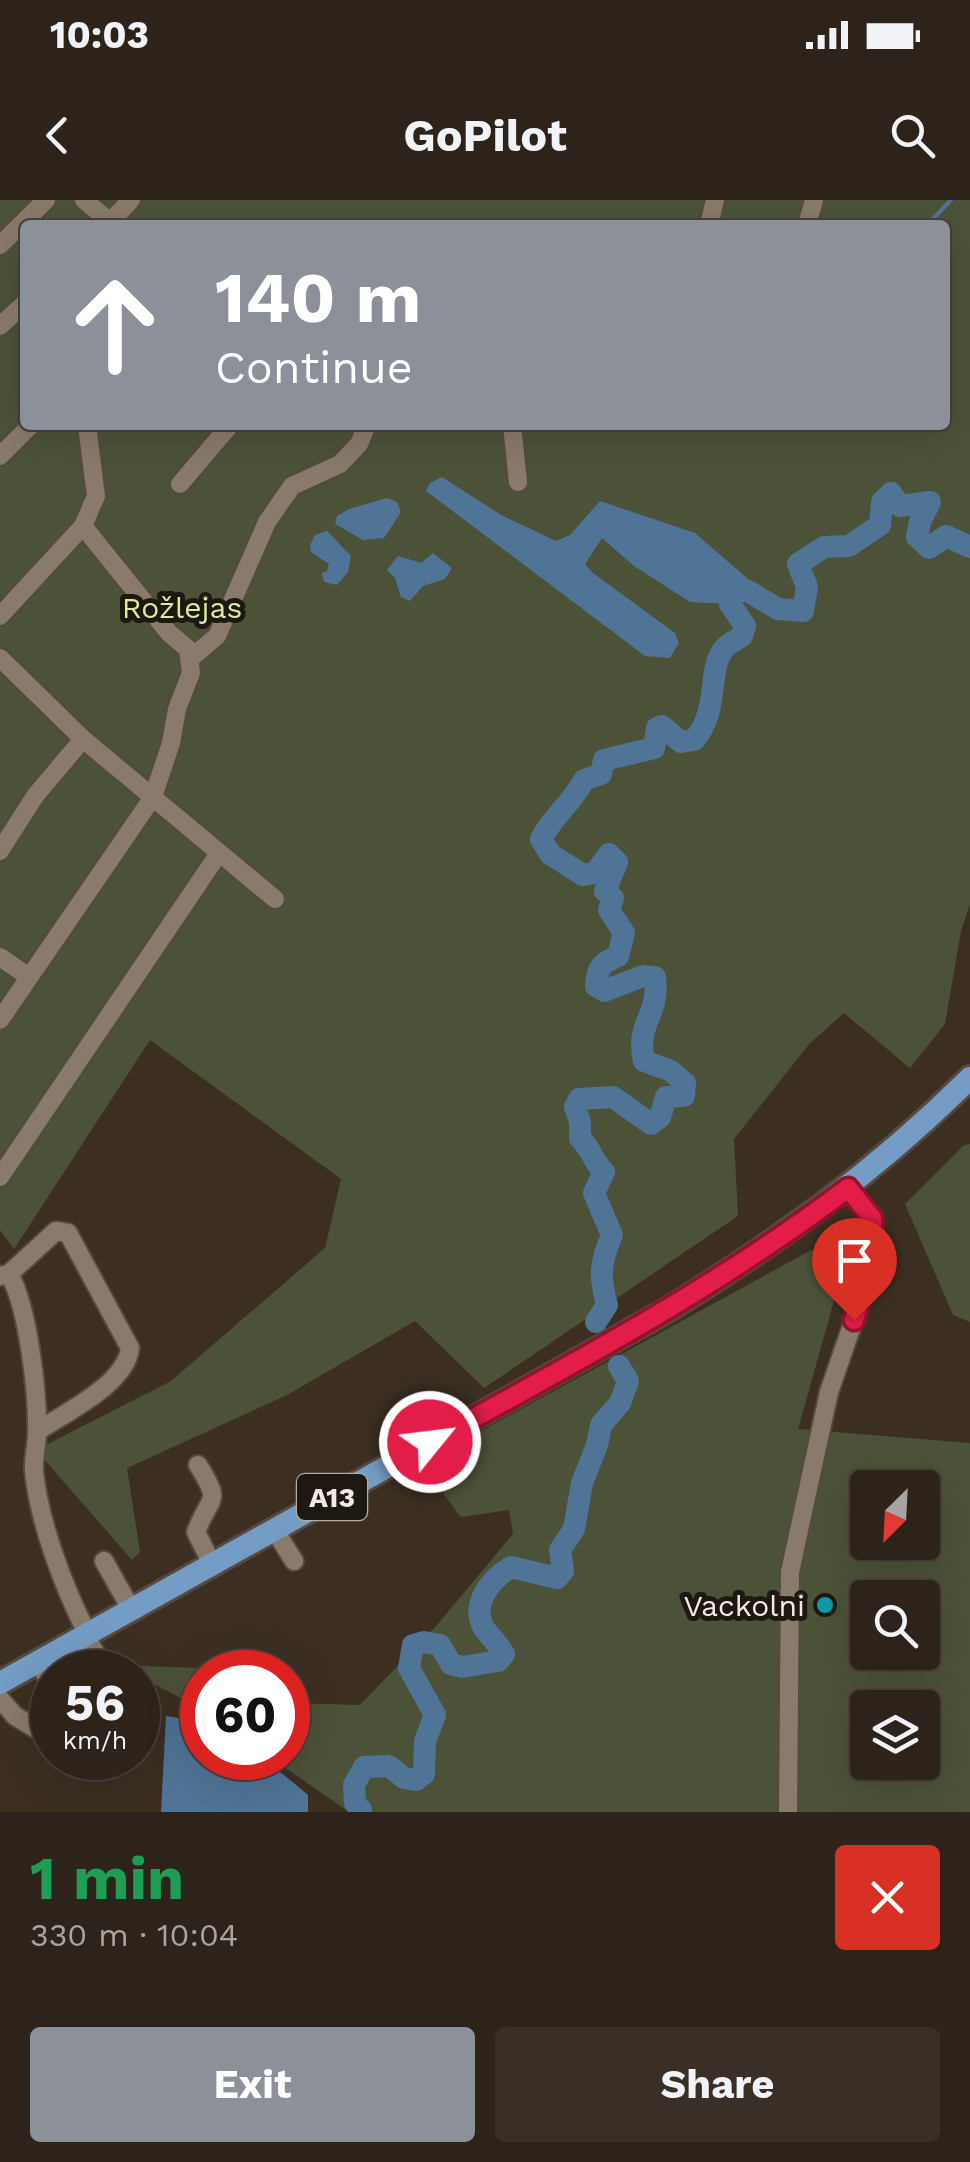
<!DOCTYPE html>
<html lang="en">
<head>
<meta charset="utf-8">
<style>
  body { margin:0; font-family:"Work Sans",sans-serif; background:#392f27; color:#f1f3f6; height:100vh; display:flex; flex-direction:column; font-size:38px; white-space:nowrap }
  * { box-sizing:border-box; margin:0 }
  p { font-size:32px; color:#a7a4a2 }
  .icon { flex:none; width:55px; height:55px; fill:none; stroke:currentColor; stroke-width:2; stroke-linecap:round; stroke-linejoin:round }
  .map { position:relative; height:1612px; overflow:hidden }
  .details { display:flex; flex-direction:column; background:#2d231a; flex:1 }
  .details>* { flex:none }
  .top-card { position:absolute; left:20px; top:20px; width:930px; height:210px; border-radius:10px; box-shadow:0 10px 40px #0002,0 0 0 2px #484039; background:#8c9099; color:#fff; overflow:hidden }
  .needle { width:65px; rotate:204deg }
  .buttons { position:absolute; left:850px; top:1270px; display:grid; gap:20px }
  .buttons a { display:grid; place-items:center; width:90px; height:90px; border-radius:10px; background:#2d231a; box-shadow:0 10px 40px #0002,0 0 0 2px #484039; font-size:50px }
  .speed { position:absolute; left:30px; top:1450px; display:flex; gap:20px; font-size:50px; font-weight:700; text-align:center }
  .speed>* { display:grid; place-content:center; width:130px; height:130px; border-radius:50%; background:#2d231a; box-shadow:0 10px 40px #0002,0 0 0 2px #484039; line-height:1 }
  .speed small { font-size:25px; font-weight:400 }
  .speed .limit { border:15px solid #d22; background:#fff; color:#111 }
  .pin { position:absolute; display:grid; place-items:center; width:85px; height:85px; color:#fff; margin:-102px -42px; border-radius:50% 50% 50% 0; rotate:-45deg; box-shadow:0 0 10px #0007 }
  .pin .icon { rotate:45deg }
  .me { position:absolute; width:110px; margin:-55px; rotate:61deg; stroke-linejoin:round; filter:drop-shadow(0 0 8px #0008) }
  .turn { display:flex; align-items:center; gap:35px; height:210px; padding:0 30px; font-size:45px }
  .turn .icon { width:130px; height:130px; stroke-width:2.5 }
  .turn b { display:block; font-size:70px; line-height:85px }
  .round { display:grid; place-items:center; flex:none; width:105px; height:105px; border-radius:10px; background:#392f27 }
  .summary { display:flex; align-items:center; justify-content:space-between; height:170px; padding:0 30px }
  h1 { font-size:60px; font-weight:700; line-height:75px; color:#1e9e55 }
  .cta { display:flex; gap:20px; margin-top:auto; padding:20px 30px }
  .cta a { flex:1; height:115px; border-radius:10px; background:#8c9099; color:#fff; font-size:40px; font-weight:700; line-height:115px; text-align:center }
  .cta a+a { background:#392f27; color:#f1f3f6 }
  .status { display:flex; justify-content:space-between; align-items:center; height:70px; padding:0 50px; background:#2d231a; direction:ltr }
  .status svg { height:28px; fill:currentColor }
  header { display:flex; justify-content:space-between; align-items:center; height:130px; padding:0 30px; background:#2d231a; font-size:45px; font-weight:700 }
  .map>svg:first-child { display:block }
  .green { fill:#4c5238; fill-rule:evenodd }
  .water { fill:#507496 }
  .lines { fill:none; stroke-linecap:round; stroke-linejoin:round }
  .stream { stroke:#507496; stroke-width:4 }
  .river { stroke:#507496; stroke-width:22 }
  .minor-casing { stroke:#554a3f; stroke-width:22 }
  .major-casing { stroke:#554a3f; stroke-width:28 }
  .minor { stroke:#897a6b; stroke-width:18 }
  .major { stroke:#749cc4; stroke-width:22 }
  .route-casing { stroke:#92132f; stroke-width:25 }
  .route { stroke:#e11d48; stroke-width:18 }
  .culture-dot { fill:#0f9aa8; stroke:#1e1813; stroke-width:4 }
  .labels { text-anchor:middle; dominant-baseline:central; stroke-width:10; stroke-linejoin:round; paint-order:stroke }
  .shield { fill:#1e1813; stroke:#b3aba4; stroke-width:2.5 }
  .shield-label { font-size:28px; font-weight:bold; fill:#f3eae2 }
  .park-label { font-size:30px; fill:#daea9f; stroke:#1e1813 }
  .poi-label { font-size:30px; fill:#f3eae2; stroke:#1e1813; text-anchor:end }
</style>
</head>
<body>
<div class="status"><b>10:03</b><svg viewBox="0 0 49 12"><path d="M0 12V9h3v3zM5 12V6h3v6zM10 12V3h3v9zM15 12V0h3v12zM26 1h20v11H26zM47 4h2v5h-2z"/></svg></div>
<header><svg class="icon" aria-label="back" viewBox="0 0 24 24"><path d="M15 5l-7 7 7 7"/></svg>GoPilot<svg class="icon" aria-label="search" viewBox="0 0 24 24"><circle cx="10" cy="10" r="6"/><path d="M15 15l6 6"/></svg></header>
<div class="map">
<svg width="970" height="1612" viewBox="0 0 970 1612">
  <rect width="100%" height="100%" fill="#3c2f22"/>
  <path class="green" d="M0,0H970V704L961,731L945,824L910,868L844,813L810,843L734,939L738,1016L484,1188L415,1121L287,1195L127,1268L140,1352L132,1360L36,1250L171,1181L325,1048L341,979L150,840L14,1049L0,1030ZM25,25H945V225H25Z
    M970,944V1122L953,1115L905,1004L964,945Z
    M855,1026L798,1229L970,1243V1612H349L271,1558H288V1503L360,1505L437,1425L513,1334L509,1310L461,1317L421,1264ZM868,1288H922V1342H868ZM868,1398H922V1452H868ZM868,1508H922V1562H868Z
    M112,1465L226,1469L232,1472H202V1509L138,1476V1472Z"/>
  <path class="water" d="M442,277L501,315L556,341L570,335L600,301L695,333L748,379V391H736L730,404L690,402L634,366L602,338L585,364L593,373L675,433L679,443L670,458L645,456L426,291L430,283Z
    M387,298L397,302L401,312L384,338L363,340L335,324L337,316L349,309Z
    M327,331L351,356L348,372L337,385L324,382L322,373L327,371L329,364L311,352L310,345L315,335Z
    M433,353L452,368L445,379L423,386L410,401L401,397L395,378L387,370L398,356L421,363Z
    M166,1516L202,1522V1558C263,1558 261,1555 308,1595V1612H161Z"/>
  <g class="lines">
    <path class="stream" d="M927,25L951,0"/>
    <path class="river" d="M596,1122L607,1105C599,1076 600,1063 612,1035L594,993L604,972C593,961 590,947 580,938V922L575,907L579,899L613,897L651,924L660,917L666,897L684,896L685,883L671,871L644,861C635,823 660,816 655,777L643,776L604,791L596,786C597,768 601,763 618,756L624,733L609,710L613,698L605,691L617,662L609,654L595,673L583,675L550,654L541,639C553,616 572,603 584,580L601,574L604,560L654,548L657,528L662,526L681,542L694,540C720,510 707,472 723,450C727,444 736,440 742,436L745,426L730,404L736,390L748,391L778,409L803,411L807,387L798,364L824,347L849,346L880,325L882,302L891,293L900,306L930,302L920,322L917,337L929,348L946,336L970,347
      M361,1610L355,1603L354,1585L364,1567L389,1566L404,1578L416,1580L424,1574L425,1541L435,1515L409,1468L413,1445L424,1442L440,1445L451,1464L462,1467L498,1461L504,1454C498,1443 490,1437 484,1428C470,1404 491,1379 511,1367L557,1378L563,1371L560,1350L574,1329L582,1283L597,1245L601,1225L620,1203L628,1181L619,1166"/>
    <defs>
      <path id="minor" d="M84,0L110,22
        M107,25L131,0
        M709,25L715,0
        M807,25L814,0
        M0,45L46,0
        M0,126L25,103
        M512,225L518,282
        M0,256L31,225
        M180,284L230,225
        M0,416L83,326L96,296L87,225
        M0,458L83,539L275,699
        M190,459L217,436L267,322L292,286L340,264L359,244L367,225
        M0,651L35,596L83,539
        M0,757L29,777
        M0,820L153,597L171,543L177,509L191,473L188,449L169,433L83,326
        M0,977L219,653
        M9,1074C28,1106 38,1194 37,1233C37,1245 33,1259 34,1271C39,1322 64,1388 87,1433
        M0,1076L9,1074L56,1031L68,1033L130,1148C126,1184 66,1212 38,1231
        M198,1265C223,1305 210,1294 196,1332L212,1364
        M274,1329L294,1361
        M104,1361L131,1409
        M85,1435L100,1461
        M38,1461L52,1487
        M0,1499L15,1516L38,1530
        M788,1612L790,1372L829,1192L866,1085L874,1050L872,1019L848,988"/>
      <path id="major" d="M0,1483L664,1112C778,1042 875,972 970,878"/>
    </defs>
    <use href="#minor" class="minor-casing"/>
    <use href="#major" class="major-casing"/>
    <use href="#minor" class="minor"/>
    <use href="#major" class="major"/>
  </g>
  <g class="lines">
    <defs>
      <path id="route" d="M430,1242C573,1164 718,1087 848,988L872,1018L874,1050L854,1120"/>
    </defs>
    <use href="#route" class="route-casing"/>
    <use href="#route" class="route"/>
  </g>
  <circle class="culture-dot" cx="825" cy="1405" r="10"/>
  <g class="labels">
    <rect class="shield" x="297" y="1274" width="70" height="46" rx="8"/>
    <g class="shield-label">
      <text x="332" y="1297">A13</text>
    </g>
    <g class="park-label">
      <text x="182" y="407">Rožlejas</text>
    </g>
    <g class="poi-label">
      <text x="805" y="1405">Vackolni</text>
    </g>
  </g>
</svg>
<div class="buttons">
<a><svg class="needle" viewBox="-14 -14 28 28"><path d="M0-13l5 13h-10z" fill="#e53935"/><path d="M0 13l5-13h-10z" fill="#a7a4a2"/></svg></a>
<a><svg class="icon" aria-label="search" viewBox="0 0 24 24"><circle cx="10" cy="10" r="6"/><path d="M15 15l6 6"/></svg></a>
<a><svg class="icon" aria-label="layers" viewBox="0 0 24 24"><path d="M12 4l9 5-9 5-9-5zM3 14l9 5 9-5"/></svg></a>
</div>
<div class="speed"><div>56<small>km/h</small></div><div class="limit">60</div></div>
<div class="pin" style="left:854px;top:1120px;background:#d93025"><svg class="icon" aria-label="arrive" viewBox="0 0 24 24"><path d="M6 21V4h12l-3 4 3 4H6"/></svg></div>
<svg class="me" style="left:430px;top:1242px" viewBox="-20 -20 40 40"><circle r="17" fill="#e11d48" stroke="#fff" stroke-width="3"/><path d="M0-11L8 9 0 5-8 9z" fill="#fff"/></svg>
<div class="top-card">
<div class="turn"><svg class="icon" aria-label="ahead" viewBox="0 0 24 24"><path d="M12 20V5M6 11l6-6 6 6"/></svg><div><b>140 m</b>Continue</div></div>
</div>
</div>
<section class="details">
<div class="summary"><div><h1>1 min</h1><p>330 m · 10:04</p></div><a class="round" style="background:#d93025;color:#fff"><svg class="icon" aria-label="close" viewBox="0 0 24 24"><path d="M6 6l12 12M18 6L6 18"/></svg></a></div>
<div class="cta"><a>Exit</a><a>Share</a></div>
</section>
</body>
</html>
